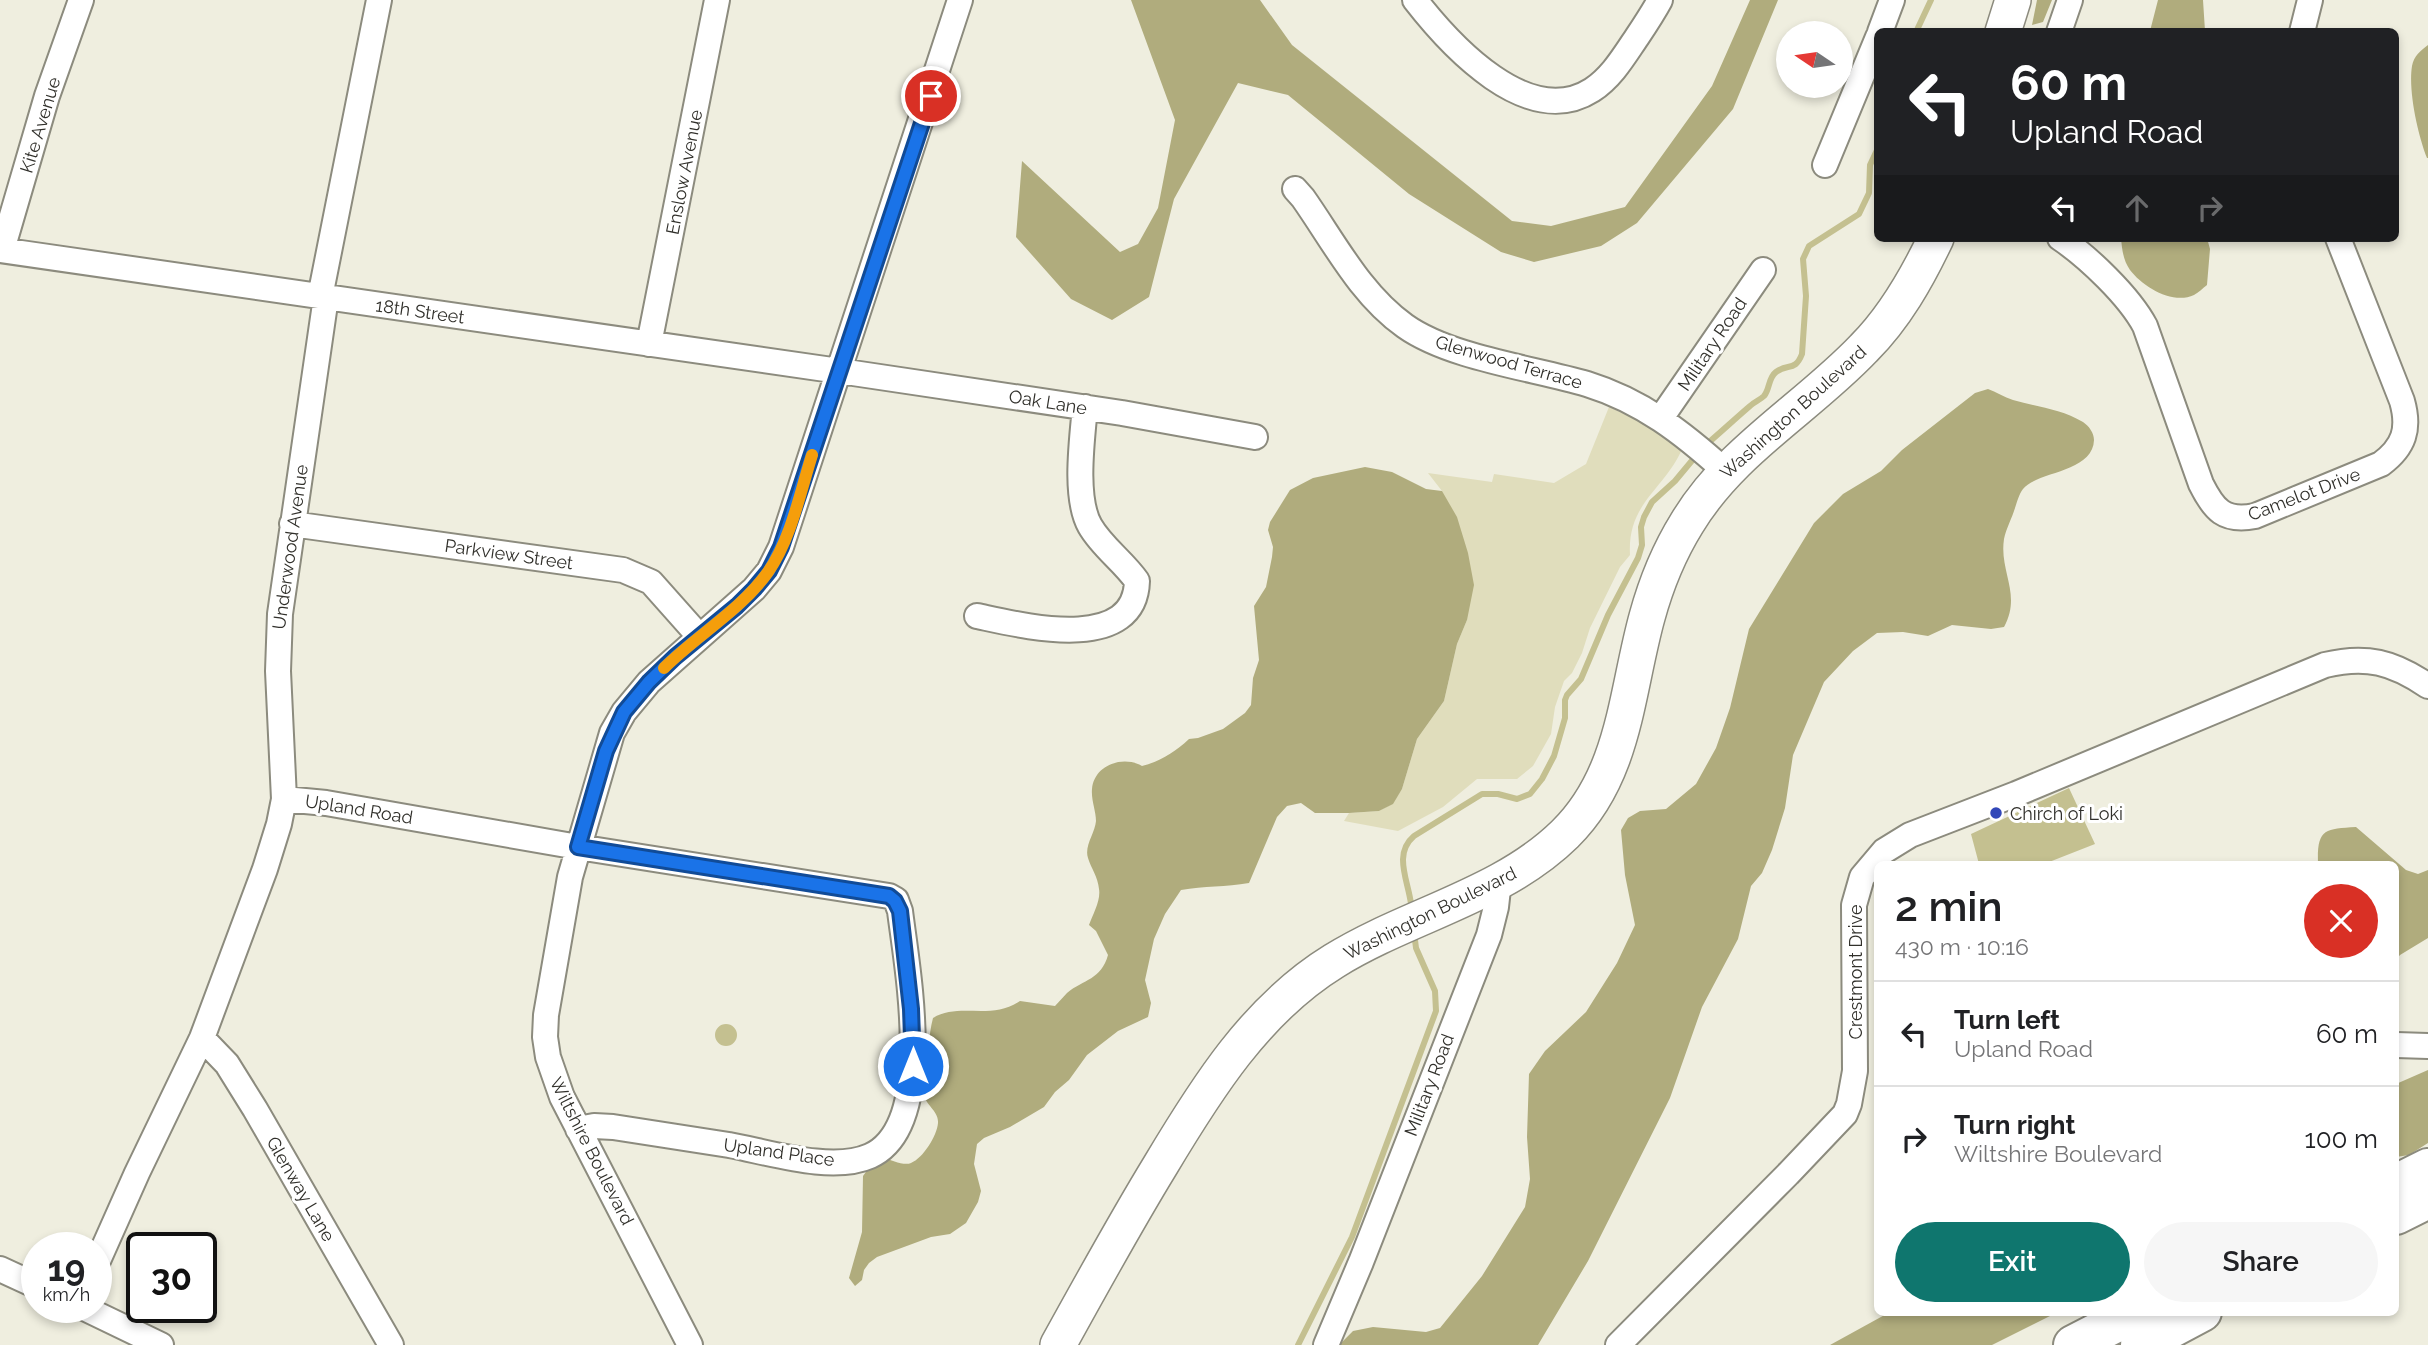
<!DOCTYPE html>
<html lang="en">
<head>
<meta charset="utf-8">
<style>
  body { margin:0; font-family:Raleway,sans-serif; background:#f6f6f6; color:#202124; height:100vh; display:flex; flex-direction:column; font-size:26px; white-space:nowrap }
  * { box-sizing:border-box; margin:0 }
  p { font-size:23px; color:#757577 }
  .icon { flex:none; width:38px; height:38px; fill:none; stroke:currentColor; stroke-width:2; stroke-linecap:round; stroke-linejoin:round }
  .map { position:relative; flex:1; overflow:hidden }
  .details { position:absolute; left:1874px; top:861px; width:525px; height:455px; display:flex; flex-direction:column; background:#fff; border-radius:10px; box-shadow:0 4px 10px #0003 }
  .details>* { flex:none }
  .hud { position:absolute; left:1874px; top:28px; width:525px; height:214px; border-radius:10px; box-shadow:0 4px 10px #0003; background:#202124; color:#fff; overflow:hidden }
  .needle { width:46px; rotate:283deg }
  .buttons { position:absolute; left:1776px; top:21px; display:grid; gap:14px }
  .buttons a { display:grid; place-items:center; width:77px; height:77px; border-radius:50%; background:#fff; box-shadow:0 4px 10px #0003; font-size:35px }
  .speed { position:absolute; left:21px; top:1232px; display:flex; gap:14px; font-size:35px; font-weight:700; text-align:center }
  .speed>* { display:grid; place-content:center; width:91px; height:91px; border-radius:50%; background:#fff; box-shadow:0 4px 10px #0003; line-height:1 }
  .speed small { font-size:18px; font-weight:400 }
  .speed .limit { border:4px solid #111; border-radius:10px; background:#fff; color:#111 }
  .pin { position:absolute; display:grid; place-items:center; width:60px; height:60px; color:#fff; margin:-30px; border:4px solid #fff; border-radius:50%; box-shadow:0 2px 7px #0007 }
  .me { position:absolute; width:77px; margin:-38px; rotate:0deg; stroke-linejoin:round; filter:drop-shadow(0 0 5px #0008) }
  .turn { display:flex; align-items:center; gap:24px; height:147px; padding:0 21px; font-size:32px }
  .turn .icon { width:91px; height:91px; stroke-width:2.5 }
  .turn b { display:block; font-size:49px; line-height:60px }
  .lanes { display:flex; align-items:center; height:66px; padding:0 21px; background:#0003; justify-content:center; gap:35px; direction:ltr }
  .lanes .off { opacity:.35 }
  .round { display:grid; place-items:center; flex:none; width:74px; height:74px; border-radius:37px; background:#f6f6f6 }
  .summary { display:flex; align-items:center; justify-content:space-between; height:119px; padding:0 21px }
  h1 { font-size:42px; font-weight:600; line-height:52px }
  .action { display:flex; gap:14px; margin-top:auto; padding:14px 21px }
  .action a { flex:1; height:80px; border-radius:42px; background:#0f766e; color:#fff; font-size:28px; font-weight:600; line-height:80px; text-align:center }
  .action a+a { background:#f6f6f6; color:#202124 }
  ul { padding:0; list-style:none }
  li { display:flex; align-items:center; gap:21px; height:105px; padding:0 21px; border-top:2px solid #e0e0e0 }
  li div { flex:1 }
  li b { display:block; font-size:26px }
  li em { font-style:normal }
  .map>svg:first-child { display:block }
  .green { fill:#e0ddbc }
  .forest { fill:#b0ac7d }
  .water { fill:#c4c090 }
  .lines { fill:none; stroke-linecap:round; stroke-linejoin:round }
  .stream { stroke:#c4c090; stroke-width:6 }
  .street-casing { stroke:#8c8b7e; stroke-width:28 }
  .secondary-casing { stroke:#8c8b7e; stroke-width:38 }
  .primary-casing { stroke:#8c8b7e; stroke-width:42 }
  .street { stroke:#fff; stroke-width:24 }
  .secondary { stroke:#fff; stroke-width:35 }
  .primary { stroke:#fff; stroke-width:38 }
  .route-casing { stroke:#114b97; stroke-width:18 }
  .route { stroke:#1a73e8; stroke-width:12 }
  .slow { stroke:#f59e0b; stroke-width:12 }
  .poi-dot { fill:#3247b8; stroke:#fff; stroke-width:2.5 }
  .labels { text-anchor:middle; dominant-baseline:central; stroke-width:6; stroke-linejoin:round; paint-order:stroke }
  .street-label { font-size:18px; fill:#31302b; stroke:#fff }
  .poi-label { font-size:18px; fill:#31302b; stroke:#fff; text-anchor:start }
</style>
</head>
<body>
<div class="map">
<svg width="2428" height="1345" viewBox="0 0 2428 1345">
  <rect width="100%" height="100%" fill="#efeedf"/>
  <path class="green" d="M1609,407L1642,422L1683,447C1665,490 1627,502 1630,555L1620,567L1590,628L1582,653L1572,673L1564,681L1555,707L1551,734L1533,766L1517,779H1477L1443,807L1398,831L1344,821L1349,813L1379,811L1392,804L1402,789L1417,739L1444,701L1457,644L1467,620L1442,491L1428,473L1492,482L1494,474L1554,483L1586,464Z"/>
  <path class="forest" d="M1131,0H1260L1292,45L1512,221L1551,226L1625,207L1712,86L1750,0H1778L1733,109L1637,223L1601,246L1534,262L1501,252L1409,194L1288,95L1238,83L1174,199L1149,297L1112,320L1071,299L1016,237L1022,161L1120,252L1138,244L1158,208L1175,120Z
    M2037,0H2052L2043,22L2032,25Z
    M2158,0H2203L2205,31H2150Z
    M2428,45V158H2427C2418,135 2408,91 2412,66C2414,56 2420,51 2428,45Z
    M2121,238H2207L2210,249L2207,285C2203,288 2198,293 2194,295C2173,305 2143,287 2130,270C2123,260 2122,249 2121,238Z
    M1988,389C1996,392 2004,397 2013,400C2037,407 2061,409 2083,422C2089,426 2094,433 2094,440C2093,473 2037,471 2023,489C2019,494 2017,502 2015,508C2012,518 2006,529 2004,539C1999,572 2022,594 2004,627L1991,629L1952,625L1928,636L1903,632L1877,633L1853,651L1824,682L1793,755L1785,808L1772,850L1762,873L1751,886L1738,939L1702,1007L1670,1098L1588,1261L1538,1345H1339L1353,1331L1373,1327L1426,1332L1440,1328L1482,1276L1525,1207L1530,1179L1527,1137L1529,1074L1545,1051L1586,1012L1617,963L1635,925L1625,875L1621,830L1628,818L1640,811L1666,809L1696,784L1716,748L1730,708L1749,629L1814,523L1843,494L1881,471L1902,450L1975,393Z
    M1365,467L1392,472L1426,489L1442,491L1457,517L1468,553L1474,585L1467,620L1457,644L1444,701L1417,739L1402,789L1393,804L1379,811L1349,813H1315L1301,803L1287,806L1277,817L1249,883C1226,887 1204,886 1181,890L1165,914L1154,939L1145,980L1151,1003L1148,1017L1118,1031L1087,1055L1069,1080L1055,1092L1044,1107L1010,1127L984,1138L977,1144L974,1164L981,1191L978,1202L966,1223L950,1234L931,1237L877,1257L869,1263L864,1270L862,1280L855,1286L849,1278L862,1232L863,1176L868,1169L884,1158C891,1160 904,1166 911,1163C923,1158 937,1136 938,1123C939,1111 925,1105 924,1094C923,1087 926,1080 927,1073C929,1054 928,1037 933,1018C959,1002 992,1021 1020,1001L1055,1006C1059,1002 1063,997 1067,993C1084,979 1101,980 1108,955L1096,931L1089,925C1093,914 1101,900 1099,889C1098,877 1091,868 1088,858C1084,846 1095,833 1096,821C1096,811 1091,800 1092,789C1094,765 1123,755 1142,766C1161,761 1175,752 1189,739L1198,738L1223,729L1245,713L1251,705L1253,678L1259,660L1254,606L1266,587L1272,557L1273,547L1268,530L1270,522L1290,490L1313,478Z
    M2356,827L2406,870L2418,874L2428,870V938L2400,955L2396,960V864H2318C2317,829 2324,829 2356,827Z
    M2428,1070V1143L2409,1155L2396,1157V1084Z
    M1890,1312H2056V1313L1992,1345H1830Z"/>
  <path class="water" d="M2069,788L2095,844L2044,864H1979L1971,834Z
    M715 1035a11 11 0 1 1 22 0a11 11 0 1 1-22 0Z"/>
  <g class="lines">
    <path class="stream" d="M1916,32L1931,0
      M1708,443C1722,431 1736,418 1750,406C1754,402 1760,400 1764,396C1770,389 1768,378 1776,372C1788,363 1795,372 1802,354L1806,296L1803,259L1809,246L1859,214L1869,193L1870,165L1878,148
      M1411,904C1408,880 1393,854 1414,836L1482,794H1498L1517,799L1530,794L1542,779L1554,756L1565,718V700L1567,695L1581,679L1608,615L1638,558L1642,545L1641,527L1644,517L1652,502L1675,481L1695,457
      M1298,1345L1352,1237L1436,1011L1435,991L1416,948L1415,940"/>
    <defs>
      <path id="street" d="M1415,0C1450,45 1528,131 1592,90C1612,77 1624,56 1637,37C1645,25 1653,13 1660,0
        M1880,32L1892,0
        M2059,32L2070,0
        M2302,32L2310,0
        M1825,165L1878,37
        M1295,189L1303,198C1334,242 1360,294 1405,326C1450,358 1533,368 1587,384C1642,401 1683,433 1725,471
        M2060,238C2088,257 2129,296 2145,326L2201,484C2214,510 2224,522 2255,516L2381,464C2404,447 2410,429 2402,401L2338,238
        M0,250L853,373L1122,413L1255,437
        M2,250L47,96L81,0
        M320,297L379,0
        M649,344L717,0
        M1661,418L1763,270
        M292,524L623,570L651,582L699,636
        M977,616C1020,625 1135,655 1137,581C1123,561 1102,547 1090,526C1074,498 1082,440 1085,407
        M284,799L326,803L578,847L889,896L896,900L900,911C907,968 937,1126 870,1156C832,1173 768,1152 729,1145C690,1139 652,1133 613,1127L594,1126L578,1129
        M202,1038L227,1064L255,1109L391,1345
        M2396,1045L2428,1046
        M96,1265L137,1173L202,1038L265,869L279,824L284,799L278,671L280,614L326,297
        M0,1269L37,1286
        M82,1307L161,1345
        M690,1345L562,1097L548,1057L545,1037L546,1015L570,877L612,733L624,712L649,682L754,589L769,571L781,547L960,0
        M1326,1345L1361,1262L1489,935L1496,907L1499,880
        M1618,1345L1788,1174L1845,1114L1849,1104L1855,1071L1854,905L1862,877L1884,851L1910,835L2016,794L2325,665C2366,655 2393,662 2428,686"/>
      <path id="secondary" d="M2003,32L2013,0
        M1058,1345C1091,1285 1124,1225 1160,1166C1206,1089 1256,1009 1334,961C1408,915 1502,896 1565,834C1625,775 1626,693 1647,617C1656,584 1669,552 1687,523C1731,450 1806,409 1864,348C1895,317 1917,278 1936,238"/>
      <path id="primary" d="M2396,1184L2428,1168
        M2396,1215L2428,1199
        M2073,1345L2137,1312
        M2140,1345L2202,1312"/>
    </defs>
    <use href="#street" class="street-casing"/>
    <use href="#secondary" class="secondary-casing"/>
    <use href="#primary" class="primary-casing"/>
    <use href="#street" class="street"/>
    <use href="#secondary" class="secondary"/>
    <use href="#primary" class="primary"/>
  </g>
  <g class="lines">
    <defs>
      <path id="route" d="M913,1066L911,1009L900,911L895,901L889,896L578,847L606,751L624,712L649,682L675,657L737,606L754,589L769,571L781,547L931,96"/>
    </defs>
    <use href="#route" class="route-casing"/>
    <use href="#route" class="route"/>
    <path class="slow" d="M664,668C697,635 741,610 768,572C791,539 800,493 812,455"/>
  </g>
  <circle class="poi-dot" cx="1996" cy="813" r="7"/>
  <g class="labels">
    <g class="street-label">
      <text transform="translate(40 125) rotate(-73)">Kite Avenue</text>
      <text transform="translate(684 172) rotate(-79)">Enslow Avenue</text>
      <text transform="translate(420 311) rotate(8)">18th Street</text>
      <text transform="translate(1712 344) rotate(-56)">Military Road</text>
      <text transform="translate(1509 362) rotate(16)">Glenwood Terrace</text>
      <text transform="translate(1048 402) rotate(9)">Oak Lane</text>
      <text transform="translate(1793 412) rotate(-42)">Washington Boulevard</text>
      <text transform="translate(2304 494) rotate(-21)">Camelot Drive</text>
      <text transform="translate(290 547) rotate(-82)">Underwood Avenue</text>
      <text transform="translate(509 554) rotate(8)">Parkview Street</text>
      <text transform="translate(359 809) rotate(9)">Upland Road</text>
      <text transform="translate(1430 913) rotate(-26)">Washington Boulevard</text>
      <text transform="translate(1855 972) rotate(-90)">Crestmont Drive</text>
      <text transform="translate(1429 1085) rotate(-69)">Military Road</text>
      <text transform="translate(592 1151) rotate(63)">Wiltshire Boulevard</text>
      <text transform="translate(779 1152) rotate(8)">Upland Place</text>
      <text transform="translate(301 1189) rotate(60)">Glenway Lane</text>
    </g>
    <g class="poi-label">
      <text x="2010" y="813">Chirch of Loki</text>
    </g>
  </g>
</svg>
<div class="buttons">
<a><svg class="needle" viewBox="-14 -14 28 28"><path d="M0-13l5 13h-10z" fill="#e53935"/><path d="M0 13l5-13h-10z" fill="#757577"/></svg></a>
</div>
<div class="speed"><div>19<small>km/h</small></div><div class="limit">30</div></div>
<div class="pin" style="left:931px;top:96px;background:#d93025"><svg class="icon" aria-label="arrive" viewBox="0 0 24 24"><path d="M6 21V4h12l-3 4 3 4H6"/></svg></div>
<svg class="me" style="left:913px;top:1066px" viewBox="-20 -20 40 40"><circle r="17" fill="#1a73e8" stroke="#fff" stroke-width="3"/><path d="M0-11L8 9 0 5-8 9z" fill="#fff"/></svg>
<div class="hud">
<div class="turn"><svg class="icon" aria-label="left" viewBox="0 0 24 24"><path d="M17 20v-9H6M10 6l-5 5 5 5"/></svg><div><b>60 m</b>Upland Road</div></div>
<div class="lanes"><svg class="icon" aria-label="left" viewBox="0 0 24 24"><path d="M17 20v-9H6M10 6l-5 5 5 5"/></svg><svg class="icon off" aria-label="ahead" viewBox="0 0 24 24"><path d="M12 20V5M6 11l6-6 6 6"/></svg><svg class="icon off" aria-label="right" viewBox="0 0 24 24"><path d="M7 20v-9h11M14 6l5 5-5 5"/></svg></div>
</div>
<section class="details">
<div class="summary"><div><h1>2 min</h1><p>430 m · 10:16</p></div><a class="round" style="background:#d93025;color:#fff"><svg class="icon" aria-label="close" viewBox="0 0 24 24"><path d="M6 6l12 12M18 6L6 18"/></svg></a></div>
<ul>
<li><svg class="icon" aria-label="left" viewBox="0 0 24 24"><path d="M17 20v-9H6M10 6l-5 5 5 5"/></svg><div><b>Turn left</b><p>Upland Road</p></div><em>60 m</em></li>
<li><svg class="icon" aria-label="right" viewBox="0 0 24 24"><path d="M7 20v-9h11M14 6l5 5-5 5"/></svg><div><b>Turn right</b><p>Wiltshire Boulevard</p></div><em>100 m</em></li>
</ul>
<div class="action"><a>Exit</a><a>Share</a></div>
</section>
</div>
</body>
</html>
